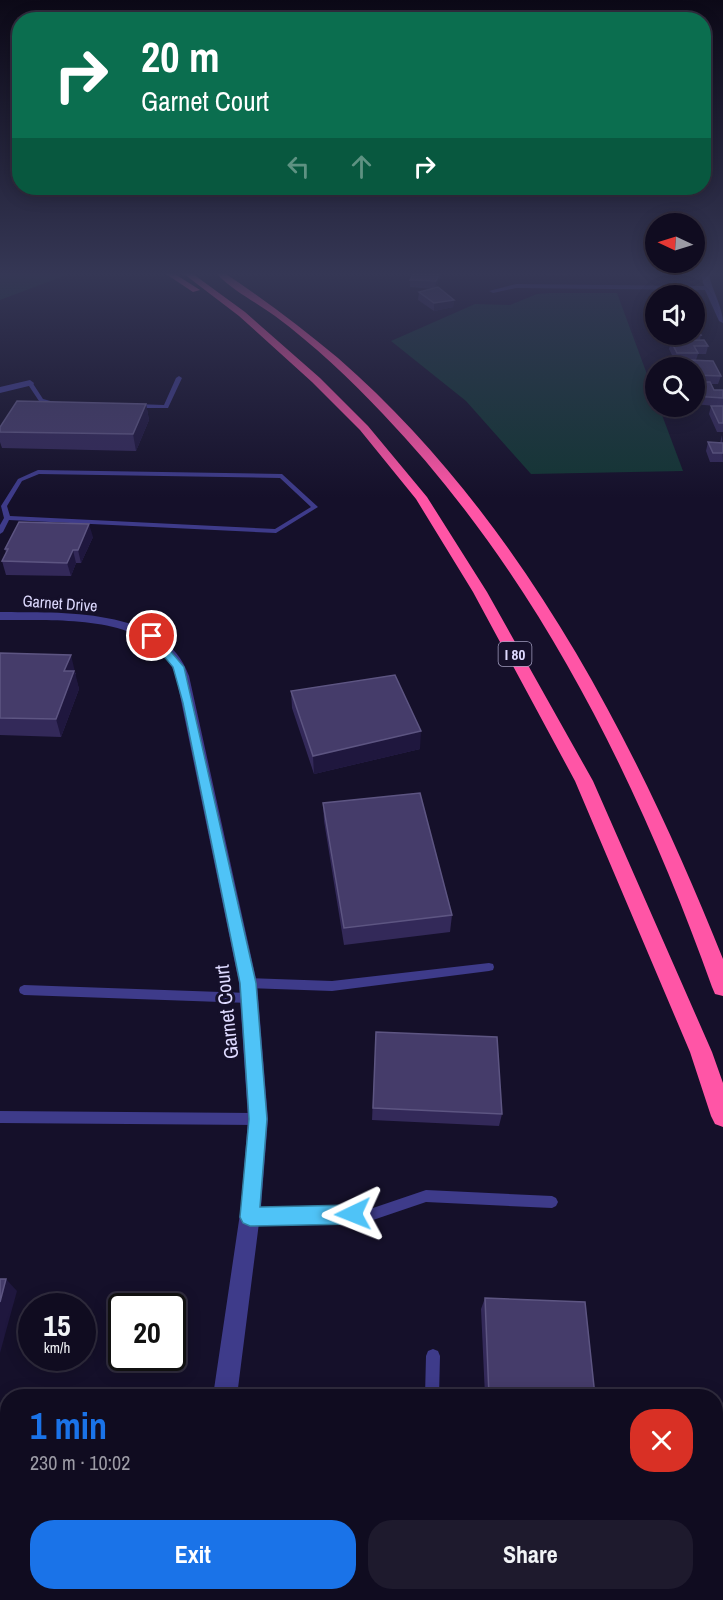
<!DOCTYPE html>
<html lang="en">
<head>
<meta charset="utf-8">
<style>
  body { margin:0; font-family:"Archivo Narrow",sans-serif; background:#1e1a2d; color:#f1f3f6; height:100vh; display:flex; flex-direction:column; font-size:22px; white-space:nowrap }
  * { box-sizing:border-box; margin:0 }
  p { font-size:20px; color:#9c9ba5 }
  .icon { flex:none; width:33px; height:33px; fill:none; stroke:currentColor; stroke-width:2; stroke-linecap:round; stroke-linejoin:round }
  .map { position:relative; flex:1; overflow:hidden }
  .sheet { position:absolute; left:0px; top:1389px; width:723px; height:212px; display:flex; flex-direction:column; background:#100c20; border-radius:24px 24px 0 0; box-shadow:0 3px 15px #0003,0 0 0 2px #302c3e }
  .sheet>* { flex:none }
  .hud { position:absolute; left:12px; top:12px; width:699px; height:183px; border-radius:24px; box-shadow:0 3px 15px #0003,0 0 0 2px #302c3e; background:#0b6e4f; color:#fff; overflow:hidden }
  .needle { width:39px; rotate:274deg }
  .fabs { position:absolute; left:645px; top:213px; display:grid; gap:12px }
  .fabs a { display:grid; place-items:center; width:60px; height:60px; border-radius:50%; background:#100c20; box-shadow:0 3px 15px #0003,0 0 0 2px #302c3e; font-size:30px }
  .speed { position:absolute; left:18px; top:1293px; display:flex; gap:12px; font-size:30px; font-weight:700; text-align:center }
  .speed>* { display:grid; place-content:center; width:78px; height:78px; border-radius:50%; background:#100c20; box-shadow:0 3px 15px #0003,0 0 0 2px #302c3e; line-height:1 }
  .speed small { font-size:15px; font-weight:400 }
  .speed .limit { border:3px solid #111; border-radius:9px; background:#fff; color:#111 }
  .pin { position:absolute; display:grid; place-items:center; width:51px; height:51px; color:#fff; margin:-26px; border:3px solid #fff; border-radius:50%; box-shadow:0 2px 6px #0007 }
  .me { position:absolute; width:66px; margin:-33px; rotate:268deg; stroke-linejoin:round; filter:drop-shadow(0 0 4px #0008) }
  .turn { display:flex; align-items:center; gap:21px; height:126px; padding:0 30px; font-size:27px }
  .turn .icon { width:78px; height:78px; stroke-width:2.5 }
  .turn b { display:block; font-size:42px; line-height:51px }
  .lanes { display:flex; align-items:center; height:57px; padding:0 30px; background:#0003; justify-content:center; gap:30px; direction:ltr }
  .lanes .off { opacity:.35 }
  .round { display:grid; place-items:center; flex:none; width:63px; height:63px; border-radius:24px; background:#1e1a2d }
  .headline { display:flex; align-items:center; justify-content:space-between; height:102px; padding:0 30px }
  h1 { font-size:36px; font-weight:800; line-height:45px; color:#1a73e8 }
  .button { display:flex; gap:12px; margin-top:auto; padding:12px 30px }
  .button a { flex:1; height:69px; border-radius:24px; background:#1a73e8; color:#fff; font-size:24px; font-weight:800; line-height:69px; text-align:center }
  .button a+a { background:#1e1a2d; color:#f1f3f6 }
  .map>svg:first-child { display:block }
  .green { fill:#133534 }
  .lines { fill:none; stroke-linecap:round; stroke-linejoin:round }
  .service { fill:#3e3b8a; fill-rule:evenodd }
  .minor { fill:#3e3b8a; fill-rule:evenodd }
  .motorway { fill:#ff55a6; fill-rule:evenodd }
  .wall { fill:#332959 }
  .shaded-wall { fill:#1f173e }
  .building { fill:#453c6a; stroke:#5d5582; stroke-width:1.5 }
  .route { fill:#4fc3f7; stroke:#337fa1; stroke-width:1.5 }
  .labels { text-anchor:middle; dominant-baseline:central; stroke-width:6; stroke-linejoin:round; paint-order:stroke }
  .shield { fill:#15102a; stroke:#a29dbf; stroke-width:1.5 }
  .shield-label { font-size:15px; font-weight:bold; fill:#dedaff }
  .street-label { font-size:16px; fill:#dedaff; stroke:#15102a }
  .near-street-label { font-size:20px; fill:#dedaff; stroke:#15102a }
</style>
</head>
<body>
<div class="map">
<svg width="723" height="1600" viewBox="0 0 723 1600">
  <rect width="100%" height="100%" fill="#15102a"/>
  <path class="green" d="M0,274H69L0,300Z
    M550,293H617L655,396L656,406L659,407L683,471L531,474L466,401L391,341L475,304L510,305L537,294Z"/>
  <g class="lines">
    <path class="service" d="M179,376L182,378L168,408H136L133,406L136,404L164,405L176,378Z
      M28,382H32L43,399L58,403V405L39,401L27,383Z
      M38,470L282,474L318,507L276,533L9,520L3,532L0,534V525L4,518L1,506L18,479ZM39,474L280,478L311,507L275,529L10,516L7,506L22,481Z
      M489,963L493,964L494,967L493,970L489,971L332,991L248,988L244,986L243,983L244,980L248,978L332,981Z
      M24,985L249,993L253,995L254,998L253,1001L249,1003L24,995L20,993L19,990L20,987Z
      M0,1111L258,1113L262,1115L264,1119L262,1123L258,1125L0,1123Z
      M426,1190L552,1196L556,1198L558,1202L556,1206L552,1208L426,1202L373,1220L250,1223L246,1221L244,1217L246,1213L250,1211L373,1208Z
      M433,1349L438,1351L440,1356L439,1396H425L426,1356L428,1351Z
      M34,1593H50L53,1600H37Z
      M227,1593H243L244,1600H228Z"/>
    <path class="minor" d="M701,274H709C712,291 723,307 723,323L719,321L705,290L516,288L493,293L489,291L516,284L704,286Z
      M30,380L34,383L33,385L0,393V387Z
      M0,612C59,613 165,606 189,676L257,983L268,1119L261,1207L237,1396H213L241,1207L248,1119L239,983L176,676C155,612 53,621 0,620Z"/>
    <path class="motorway" d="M166,274H175L200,290L193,292Z
      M184,274H193L245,312L320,378L368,426L427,497L487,592L593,781L712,1052L723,1083V1127L715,1124L711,1116L690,1052L575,781L473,592L416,499L360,430L312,382L239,316Z
      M217,274H226C265,300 302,328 338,358C519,516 635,739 723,959V996L715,994L712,987C638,780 536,574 383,414C350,379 314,345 275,316C256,302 233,291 217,274Z"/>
  </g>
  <path class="wall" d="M413,274H441L436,288L454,300L453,307L434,311L418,300L419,292L433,289L410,287V280Z
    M548,274H577L566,275H548Z
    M637,274H675L674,276H638Z
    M662,334L701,335L700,340L708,346L706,354H698L696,360L721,376L718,384H711L714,390H723V432H717L709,414L711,406H715L694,404V368H675L676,366L688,367L689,361H675L669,349L671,341H665Z
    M146,404L149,420L136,451L2,448L0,442V427Z
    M722,435L723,462H710L706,451L708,442L720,443Z
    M93,537L81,563H76L71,576L6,575L2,561L6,553L5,549Z
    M0,653L76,673L75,675L79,689L61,737L0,735Z
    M291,691L420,749L314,774L292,708Z
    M323,803L452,915L450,932L344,945L324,821Z
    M376,1032L502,1114L499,1126L372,1120Z
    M485,1298L595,1396H485L481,1309Z
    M492,1593H616V1600H493Z"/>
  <path class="shaded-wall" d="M439,274H441V276L435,289L436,281Z
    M454,300L453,307L434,311V303Z
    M146,404L149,420L136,451L133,434Z
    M89,524L93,537L81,563L78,550Z
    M73,550L76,563L71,576L67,563Z
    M71,655L79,689L61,737L56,719L64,671Z
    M421,731L420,749L314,774L313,756Z
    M6,1279L17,1291L0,1353V1302Z"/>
  <path class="building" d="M413,274H439L436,281L410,280Z
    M438,287L454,300L434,303L419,292Z
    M694,329H698L701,335L693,334H694Z
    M704,340L708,346H694L698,353H677L671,341Z
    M689,360L713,361L721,376L694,375V368H676V366L692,367Z
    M694,382H710L714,390H723V398L694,396Z
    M17,401L146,404L133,434L0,432V427Z
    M711,406H723V423H719Z
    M708,442L723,443V453H713Z
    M19,522L89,524L78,550H73L67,563L2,561L8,549H5Z
    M0,653L71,655L64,671H74L56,719L0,718Z
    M395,675L421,731L313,756L291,691Z
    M420,793L452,915L344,928L323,803Z
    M376,1032L497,1037L502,1114L373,1108Z
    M0,1279H6L0,1302Z
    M485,1298L585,1302L595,1396H489Z
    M497,1593H616V1600H498Z"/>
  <linearGradient id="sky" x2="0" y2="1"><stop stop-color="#0c0917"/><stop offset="0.55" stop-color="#353755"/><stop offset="1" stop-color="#353755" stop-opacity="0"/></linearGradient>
  <rect width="723" height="498" fill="url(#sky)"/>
  <path class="route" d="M152,632L156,634L184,667L256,983L267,1119L260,1207L353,1205L360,1207L362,1214L360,1221L353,1224L250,1226L243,1223L240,1217L249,1119L240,983L183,703L173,667L147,636Z"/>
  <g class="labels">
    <rect class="shield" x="498.5" y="642" width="33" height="24" rx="4.5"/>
    <g class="shield-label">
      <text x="515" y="654">I 80</text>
    </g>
    <g class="street-label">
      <text transform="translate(60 603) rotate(4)">Garnet Drive</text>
    </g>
    <g class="near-street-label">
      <text transform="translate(226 1012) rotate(-96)">Garnet Court</text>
    </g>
  </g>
</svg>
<div class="fabs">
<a><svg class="needle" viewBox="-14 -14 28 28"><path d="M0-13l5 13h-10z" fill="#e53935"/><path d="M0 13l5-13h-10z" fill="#9c9ba5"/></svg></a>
<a><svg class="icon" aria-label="sound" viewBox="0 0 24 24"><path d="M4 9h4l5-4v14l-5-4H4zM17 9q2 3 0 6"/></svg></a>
<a><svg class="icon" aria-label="search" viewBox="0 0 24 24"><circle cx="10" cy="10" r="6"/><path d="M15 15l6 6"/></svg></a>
</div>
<div class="speed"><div>15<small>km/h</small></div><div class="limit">20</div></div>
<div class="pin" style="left:152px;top:636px;background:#d93025"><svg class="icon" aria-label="arrive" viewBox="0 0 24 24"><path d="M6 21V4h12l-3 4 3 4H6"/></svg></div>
<svg class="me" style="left:353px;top:1214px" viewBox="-20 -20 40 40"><path d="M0-17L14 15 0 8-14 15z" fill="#4fc3f7" stroke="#fff" stroke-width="4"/></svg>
<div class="hud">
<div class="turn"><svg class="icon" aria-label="right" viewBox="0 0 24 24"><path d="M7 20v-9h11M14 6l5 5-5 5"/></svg><div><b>20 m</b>Garnet Court</div></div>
<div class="lanes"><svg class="icon off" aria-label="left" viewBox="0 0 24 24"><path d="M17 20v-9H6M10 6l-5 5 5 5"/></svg><svg class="icon off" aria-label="ahead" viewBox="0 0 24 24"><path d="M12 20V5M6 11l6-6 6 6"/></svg><svg class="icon" aria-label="right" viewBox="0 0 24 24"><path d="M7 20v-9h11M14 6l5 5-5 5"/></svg></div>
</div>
<section class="sheet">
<div class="headline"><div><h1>1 min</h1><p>230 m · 10:02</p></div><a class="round" style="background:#d93025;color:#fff"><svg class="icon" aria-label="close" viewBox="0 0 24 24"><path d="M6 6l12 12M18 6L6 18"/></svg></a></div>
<div class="button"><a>Exit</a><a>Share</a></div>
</section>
</div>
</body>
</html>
